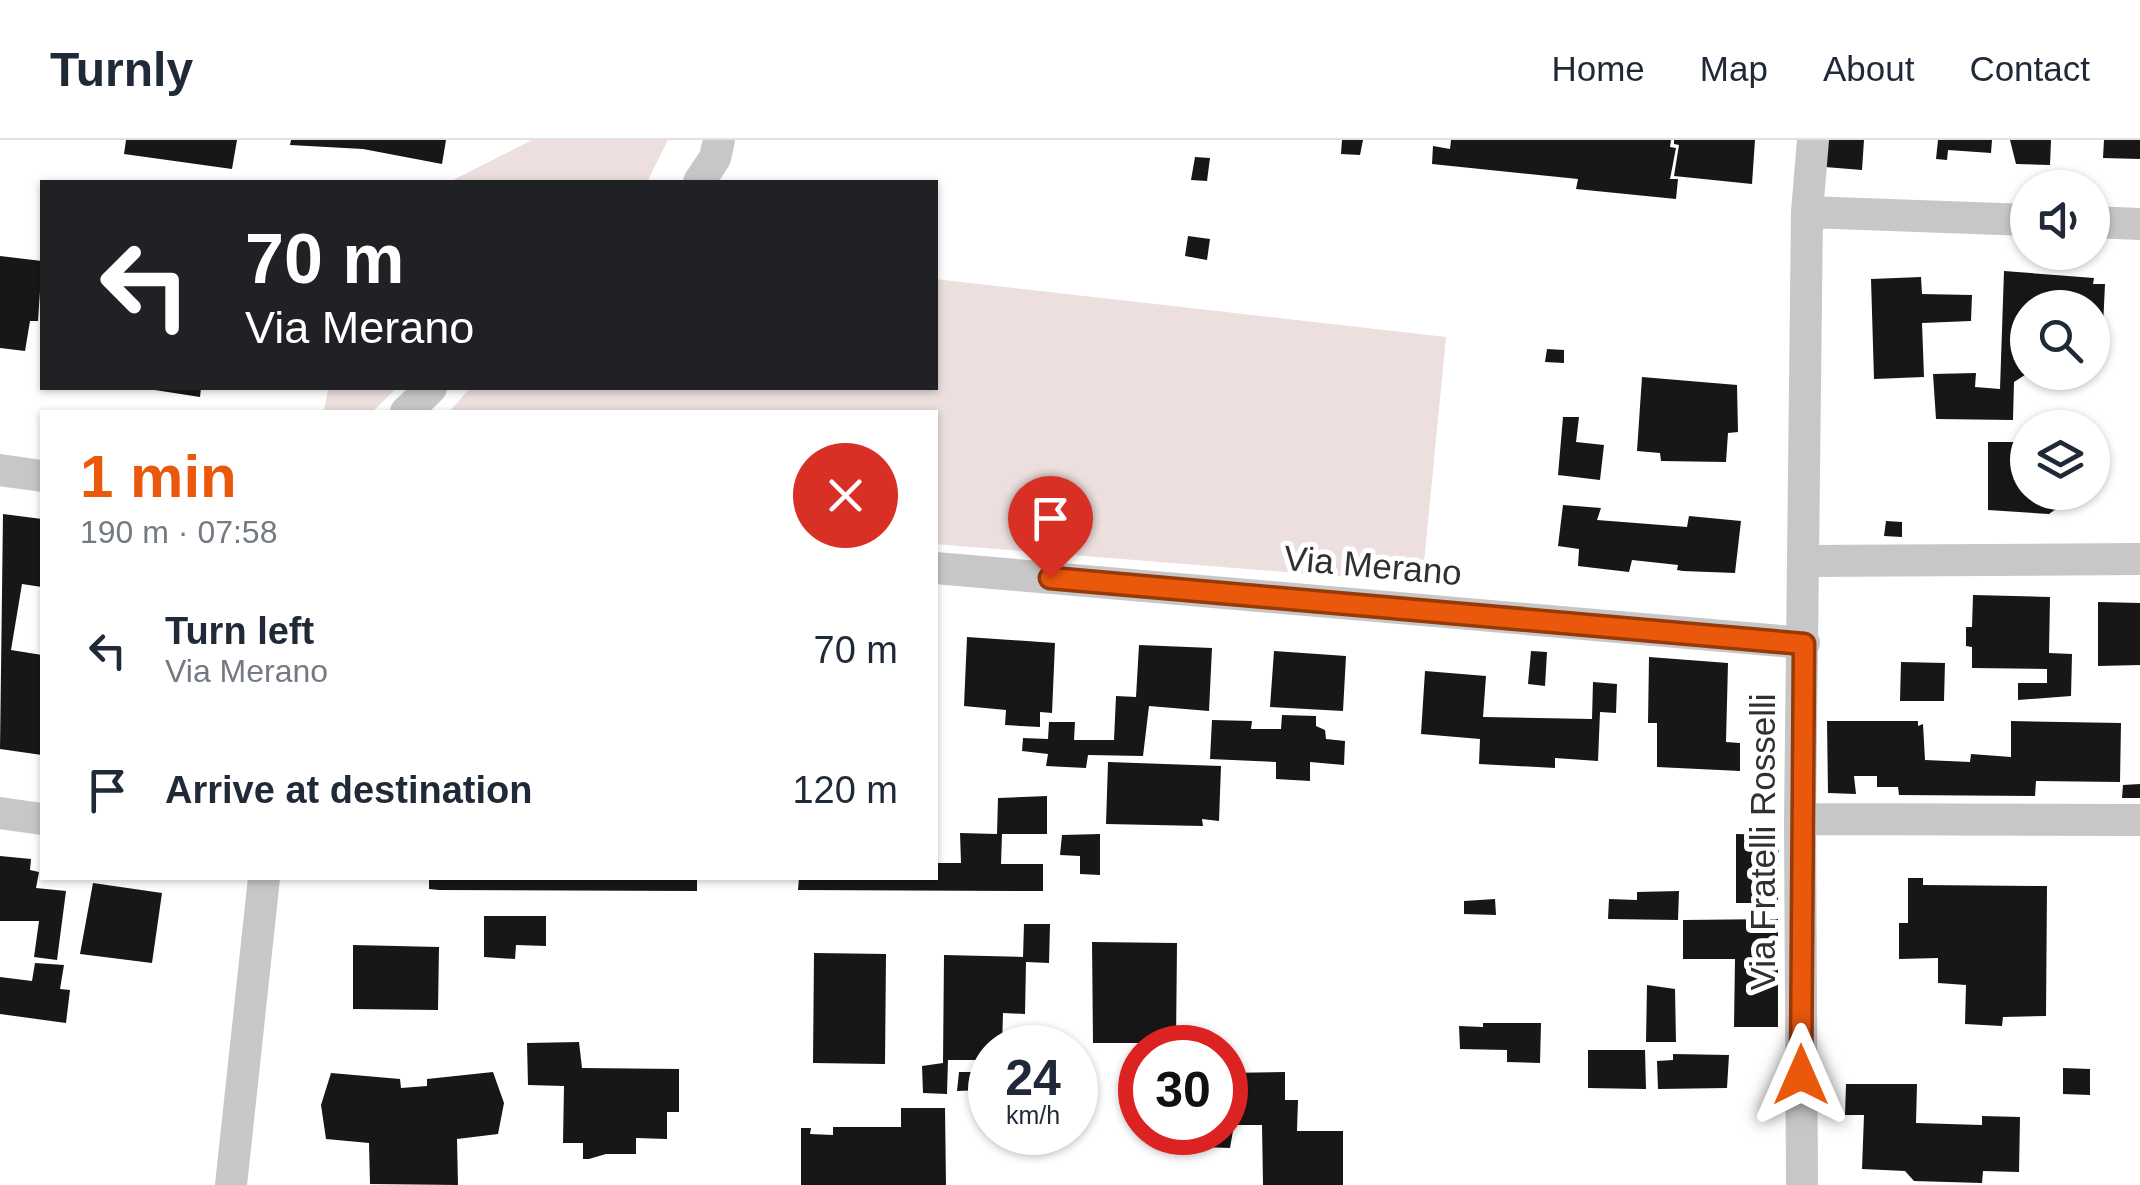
<!DOCTYPE html>
<html lang="en">
<head>
<meta charset="utf-8">
<style>
  body { margin:0; font-family:Helvetica,sans-serif; background:#f2f2f3; color:#1f2937; height:100vh; display:flex; flex-direction:column; font-size:38px; white-space:nowrap }
  * { box-sizing:border-box; margin:0 }
  p { font-size:32px; color:#747a83 }
  .icon { flex:none; width:55px; height:55px; fill:none; stroke:currentColor; stroke-width:2; stroke-linecap:round; stroke-linejoin:round }
  .map { position:relative; flex:1; overflow:hidden }
  .details { position:absolute; left:40px; top:270px; width:898px; height:470px; display:flex; flex-direction:column; background:#fff; border-radius:0px; box-shadow:0 2px 8px #0004 }
  .details>* { flex:none }
  .top-card { position:absolute; left:40px; top:40px; width:898px; height:210px; border-radius:0px; box-shadow:0 2px 8px #0004; background:#202124; color:#fff; overflow:hidden }
  .tools { position:absolute; left:2010px; top:30px; display:grid; gap:20px }
  .tools a { display:grid; place-items:center; width:100px; height:100px; border-radius:50%; background:#fff; box-shadow:0 2px 8px #0004; font-size:50px }
  .speed { position:absolute; left:968px; top:885px; display:flex; gap:20px; font-size:50px; font-weight:700; text-align:center }
  .speed>* { display:grid; place-content:center; width:130px; height:130px; border-radius:50%; background:#fff; box-shadow:0 2px 8px #0004; line-height:1 }
  .speed small { font-size:25px; font-weight:400 }
  .speed .limit { border:15px solid #d22; background:#fff; color:#111 }
  .pin { position:absolute; display:grid; place-items:center; width:85px; height:85px; color:#fff; margin:-102px -42px; border-radius:50% 50% 50% 0; rotate:-45deg; box-shadow:0 0 10px #0007 }
  .pin .icon { rotate:45deg }
  .me { position:absolute; width:110px; margin:-55px; rotate:0deg; stroke-linejoin:round; filter:drop-shadow(0 0 8px #0008) }
  .turn { display:flex; align-items:center; gap:35px; height:210px; padding:0 40px; font-size:45px }
  .turn .icon { width:130px; height:130px; stroke-width:2.5 }
  .turn b { display:block; font-size:70px; line-height:85px }
  .round { display:grid; place-items:center; flex:none; width:105px; height:105px; border-radius:52px; background:#f2f2f3 }
  .head { display:flex; align-items:center; justify-content:space-between; height:170px; padding:0 40px }
  h1 { font-size:60px; font-weight:800; line-height:75px; color:#ea580c }
  ul { padding:0; list-style:none }
  li { display:flex; align-items:center; gap:30px; height:140px; padding:0 40px }
  li div { flex:1 }
  li b { display:block; font-size:38px }
  li em { font-style:normal }
  header { display:flex; align-items:center; gap:60px; box-sizing:border-box; height:140px; padding:0 50px; background:#fff; border-bottom:2px solid #e0e1e3 }
  header strong { font-size:48px }
  nav { display:flex; gap:55px; margin-inline-start:auto; font-size:35px }
  .map>svg:first-child { display:block }
  .green { fill:#ecdfde }
  .building { fill:#171717 }
  .lines { fill:none; stroke-linecap:round; stroke-linejoin:round }
  .minor { stroke:#c7c7c7; stroke-width:32 }
  .route-casing { stroke:#983908; stroke-width:25 }
  .route { stroke:#ea580c; stroke-width:18 }
  .labels { text-anchor:middle; dominant-baseline:central; stroke-width:10; stroke-linejoin:round; paint-order:stroke }
  .street-label { font-size:35px; fill:#303030; stroke:#fff }
</style>
</head>
<body>
<header>
<strong>Turnly</strong>
<nav><a>Home</a><a>Map</a><a>About</a><a>Contact</a></nav>
</header>
<div class="map">
<svg width="2140" height="1045" viewBox="0 0 2140 1045">
  <rect width="100%" height="100%" fill="#fff"/>
  <path class="green" d="M532,0H668L647,42H449Z
    M935,139L1446,197L1422,443L935,404V272H449L470,248H935Z
    M328,248H397L372,272H324Z"/>
  <path class="building" d="M126,0H237L232,29L124,14Z
    M291,0H446L442,24L363,9L290,5Z
    M1342,0H1363L1360,15L1341,14Z
    M1451,0H1671L1670,7L1676,8L1670,39H1678L1676,59L1576,49L1578,39L1432,24L1433,6L1450,9Z
    M1674,0H1755L1752,44L1674,36L1679,5L1674,4Z
    M1827,0H1864L1862,30L1825,27Z
    M1938,0H1992L1991,13L1948,10L1947,20L1936,19Z
    M2010,0H2051L2050,25L2016,24Z
    M2104,0H2140V19L2103,18Z
    M1195,17L1210,18L1207,41L1191,40Z
    M1188,96L1210,99L1207,120L1185,116Z
    M0,116L42,121L38,181H30L25,211L0,208Z
    M2004,131L2094,138L2093,144H2105L2103,187L2092,183V168H2028V233L2014,242L2013,280L1936,279L1933,234L1976,233L1975,247L2000,249Z
    M1921,137L1922,154L1972,155L1971,181L1922,183L1924,237L1874,239L1871,139Z
    M1547,209L1564,210V223L1545,222Z
    M1642,237L1737,245L1738,292L1728,293L1726,322L1661,321L1660,313L1637,311Z
    M142,248H201L200,257Z
    M1563,277H1579L1576,302L1604,305L1600,340L1558,335Z
    M1988,302H2028V352H2058L2056,369L2049,374L1988,370Z
    M1563,365L1601,368L1597,380L1687,387L1689,376L1741,381L1735,433L1683,431L1677,430L1678,425L1632,420L1629,432L1578,426L1579,409L1558,406Z
    M3,374L42,379V447L22,444L11,510L42,515V615L0,609Z
    M1886,381L1902,382V397L1884,396Z
    M1973,455L2050,457L2049,513L2072,514L2071,556L2018,560V543H2047V529L1972,528V507L1966,506V487H1972Z
    M2098,462L2140,463V525L2098,526Z
    M967,497L1055,503L1052,573L1040,572V587L1005,585L1006,570L964,566Z
    M1139,505L1212,508L1209,571L1149,566L1143,616L1088,615L1086,628L1046,626L1048,614L1022,611L1023,598L1048,599L1049,582H1075L1074,600H1114L1116,556L1136,557Z
    M1274,511L1346,516L1343,571L1270,567Z
    M1531,511L1547,512L1545,546L1528,544Z
    M1649,517L1728,523L1726,602L1740,603V631L1657,627V583H1648Z
    M1901,522L1945,523L1944,561H1900Z
    M1425,531L1486,536L1483,577L1592,579L1593,542L1617,544L1616,573L1600,572L1598,621L1555,618V628L1479,624L1480,599L1421,594Z
    M1282,575L1316,576V586L1325,590L1326,599L1345,601L1344,625L1310,622V641L1276,639V622L1210,619L1212,580L1252,581L1251,589H1281Z
    M1827,581H1918V586L1923,584L1925,620L1970,622L1971,614L2011,617V581L2121,583L2120,642L2036,641L2035,656L1899,655L1898,647H1877V636H1854L1856,654L1828,653Z
    M1108,622L1221,626L1219,681L1202,679L1203,686L1106,684Z
    M2140,644V658H2122L2123,645Z
    M1047,656V694H1002L1001,724H1043V751L798,750L799,738H935V723H961L960,693L997,694L998,658Z
    M1100,694V735L1080,734V716L1060,715L1062,695Z
    M1736,694L1779,695L1778,763H1736Z
    M0,716L31,719L30,730L39,732L36,748L66,751L57,820L34,817L39,781H0Z
    M429,738H697V751L439,750L429,749Z
    M1908,738H1923V745L2047,746L2046,876L2003,877L2002,886L1965,884L1966,845L1938,843V818L1899,819V783H1908Z
    M93,743L162,753L152,823L80,814Z
    M1679,751L1678,780L1608,779L1609,759L1637,760V752Z
    M1495,759L1496,775L1464,774V761Z
    M484,776H546V806L516,805L515,819L484,817Z
    M1778,779V887H1734L1735,819H1683V780Z
    M1024,784H1050L1049,823L1026,822L1025,874L1003,873L1002,908H990V920H948L947,954L923,953L922,926L943,923L944,815L1023,817Z
    M1092,802L1177,803L1176,903H1093Z
    M353,805L439,807L438,870L353,869Z
    M814,813L886,814L885,924L813,923Z
    M35,823L64,825L60,849L70,850L66,883L0,874V837L32,841Z
    M1647,845L1675,849L1676,902H1646Z
    M1483,883H1541L1540,923L1507,922V910L1460,909L1459,886L1483,887Z
    M579,902L582,928L679,929V972H667V999L636,998V1014H606L589,1019H583V1003H563L564,946L528,945L527,903Z
    M1588,910H1645L1646,949L1588,948Z
    M1673,914L1729,915L1727,948L1658,949L1657,921L1673,920Z
    M2063,928L2090,929V955L2063,954Z
    M493,932L504,963L498,994L457,999L458,1045L370,1044L369,1003L326,999L321,965L331,933L400,939L401,948L427,946V939Z
    M959,932H982V950L957,951Z
    M1285,932V960H1298L1297,991H1343V1045H1263L1262,985H1234L1230,1008L1203,1007V992H1225V933Z
    M1846,944H1917L1916,983L1982,985V976L2020,977L2019,1032L1983,1031L1982,1043L1914,1041L1905,1031L1862,1029L1864,975H1845Z
    M901,968H945L946,1045H801V988H811L810,994L833,995V987H901Z"/>
  <g class="lines">
    <path class="minor" d="M699,42L715,18L719,0
      M1807,72L2028,80
      M2092,82L2140,84
      M406,272L431,248
      M0,330L42,336
      M1804,421L2140,419
      M935,428L1804,503
      M0,673L42,679
      M1800,679L2140,680
      M231,1045L264,738
      M1802,1045L1800,679L1807,72L1813,0"/>
  </g>
  <g class="lines">
    <defs>
      <path id="route" d="M1050,438L1804,504L1801,935"/>
    </defs>
    <use href="#route" class="route-casing"/>
    <use href="#route" class="route"/>
  </g>
  <g class="labels">
    <g class="street-label">
      <text transform="translate(1373 425) rotate(5)">Via Merano</text>
      <text transform="translate(1762 702) rotate(-90)">Via Fratelli Rosselli</text>
    </g>
  </g>
</svg>
<div class="tools">
<a><svg class="icon" aria-label="sound" viewBox="0 0 24 24"><path d="M4 9h4l5-4v14l-5-4H4zM17 9q2 3 0 6"/></svg></a>
<a><svg class="icon" aria-label="search" viewBox="0 0 24 24"><circle cx="10" cy="10" r="6"/><path d="M15 15l6 6"/></svg></a>
<a><svg class="icon" aria-label="layers" viewBox="0 0 24 24"><path d="M12 4l9 5-9 5-9-5zM3 14l9 5 9-5"/></svg></a>
</div>
<div class="speed"><div>24<small>km/h</small></div><div class="limit">30</div></div>
<div class="pin" style="left:1050px;top:438px;background:#d93025"><svg class="icon" aria-label="arrive" viewBox="0 0 24 24"><path d="M6 21V4h12l-3 4 3 4H6"/></svg></div>
<svg class="me" style="left:1801px;top:935px" viewBox="-20 -20 40 40"><path d="M0-17L14 15 0 8-14 15z" fill="#ea580c" stroke="#fff" stroke-width="4"/></svg>
<div class="top-card">
<div class="turn"><svg class="icon" aria-label="left" viewBox="0 0 24 24"><path d="M17 20v-9H6M10 6l-5 5 5 5"/></svg><div><b>70 m</b>Via Merano</div></div>
</div>
<section class="details">
<div class="head"><div><h1>1 min</h1><p>190 m · 07:58</p></div><a class="round" style="background:#d93025;color:#fff"><svg class="icon" aria-label="close" viewBox="0 0 24 24"><path d="M6 6l12 12M18 6L6 18"/></svg></a></div>
<ul>
<li><svg class="icon" aria-label="left" viewBox="0 0 24 24"><path d="M17 20v-9H6M10 6l-5 5 5 5"/></svg><div><b>Turn left</b><p>Via Merano</p></div><em>70 m</em></li>
<li><svg class="icon" aria-label="arrive" viewBox="0 0 24 24"><path d="M6 21V4h12l-3 4 3 4H6"/></svg><div><b>Arrive at destination</b></div><em>120 m</em></li>
</ul>
</section>
</div>
</body>
</html>
